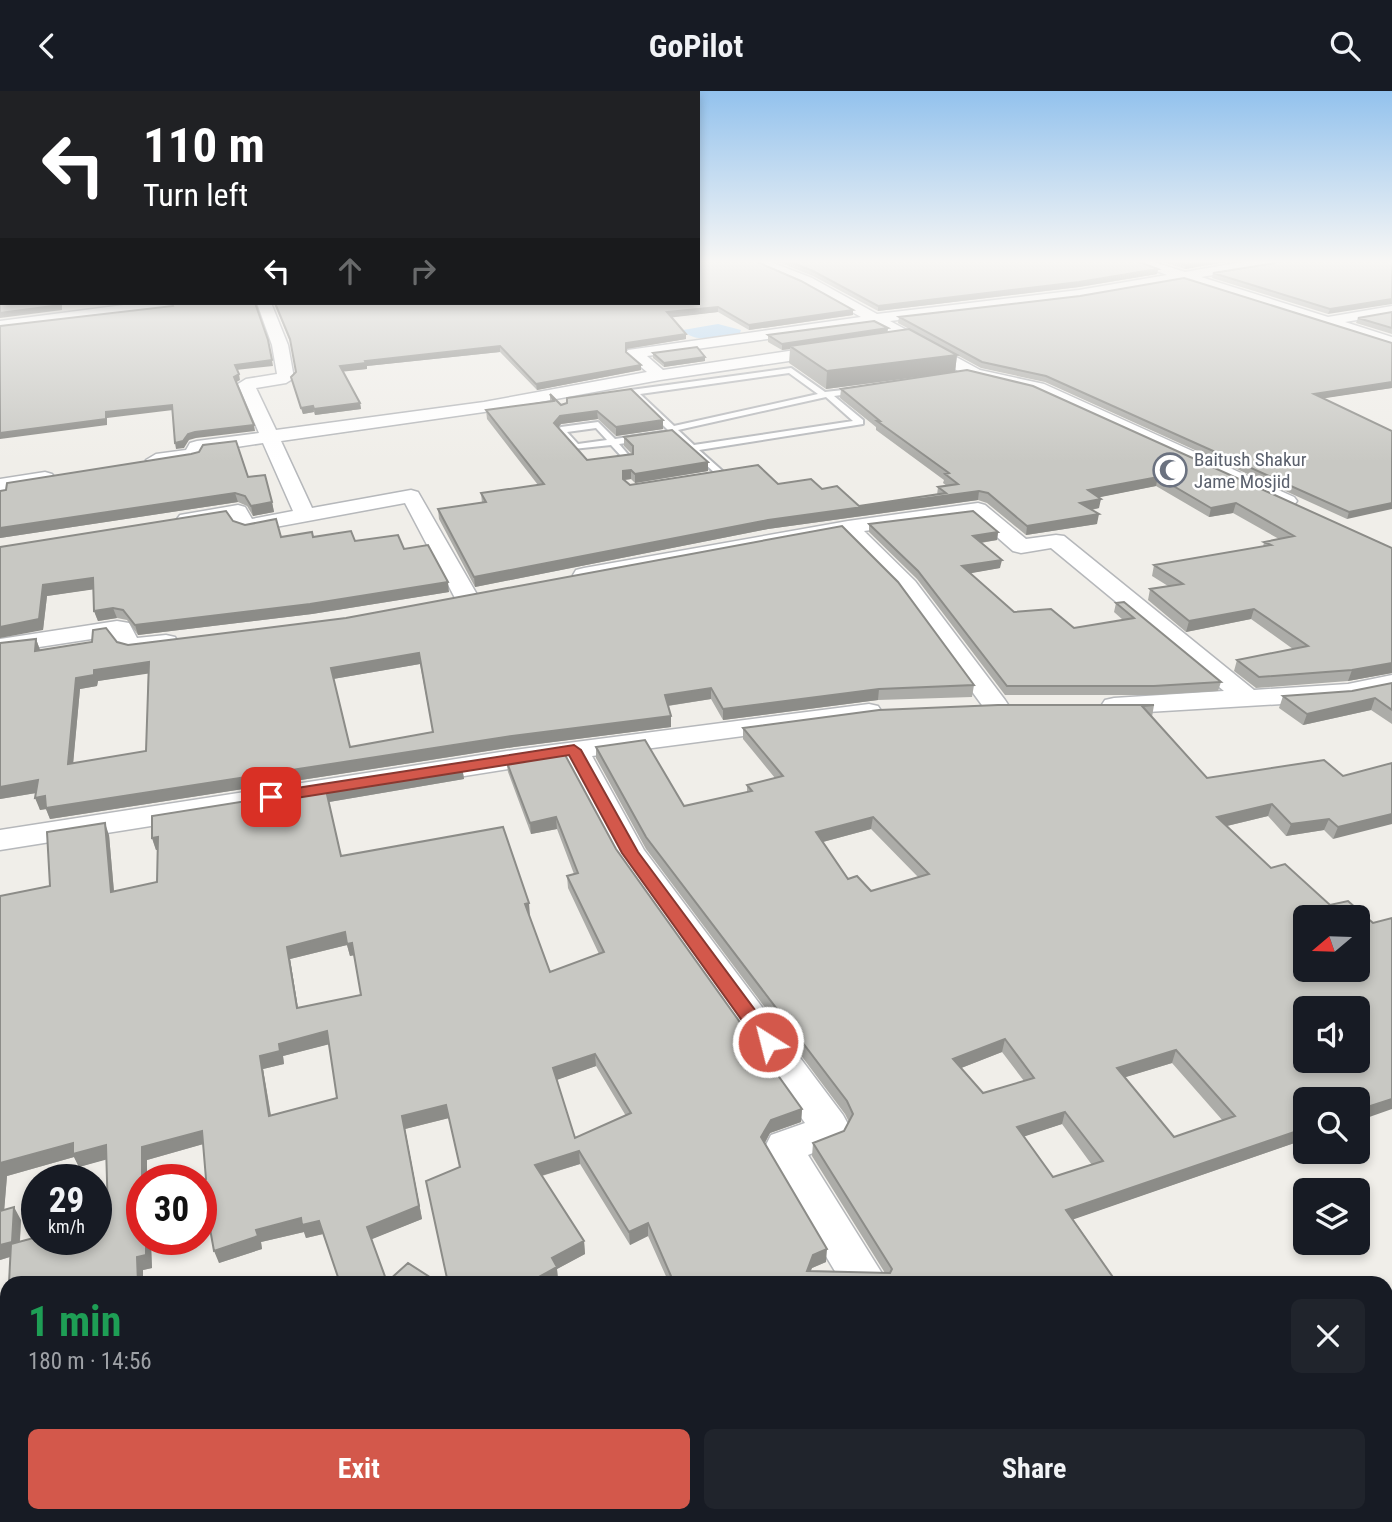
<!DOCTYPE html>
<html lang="en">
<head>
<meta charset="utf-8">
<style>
  body { margin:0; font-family:"Roboto Condensed",sans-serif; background:#20242c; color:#f1f3f6; height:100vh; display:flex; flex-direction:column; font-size:26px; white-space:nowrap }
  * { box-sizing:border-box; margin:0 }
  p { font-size:23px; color:#9ea1a6 }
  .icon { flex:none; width:38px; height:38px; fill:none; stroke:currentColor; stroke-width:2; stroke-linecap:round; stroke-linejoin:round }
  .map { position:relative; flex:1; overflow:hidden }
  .panel { position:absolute; left:0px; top:1185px; width:1393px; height:247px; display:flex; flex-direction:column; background:#171b24; border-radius:21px 21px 0 0; box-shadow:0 4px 10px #0003 }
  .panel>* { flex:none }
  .hud { position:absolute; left:0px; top:0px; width:700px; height:214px; box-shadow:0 4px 10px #0003; background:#202124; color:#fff; overflow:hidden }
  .needle { width:46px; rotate:251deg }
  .controls { position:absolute; left:1293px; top:814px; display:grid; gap:14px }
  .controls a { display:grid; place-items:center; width:77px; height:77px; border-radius:10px; background:#171b24; box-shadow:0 4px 10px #0003; font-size:35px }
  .speed { position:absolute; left:21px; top:1073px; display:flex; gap:14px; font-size:35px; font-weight:700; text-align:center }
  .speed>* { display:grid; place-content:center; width:91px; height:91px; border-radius:50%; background:#171b24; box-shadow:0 4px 10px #0003; line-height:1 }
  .speed small { font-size:18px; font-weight:400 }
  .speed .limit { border:10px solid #d22; background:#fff; color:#111 }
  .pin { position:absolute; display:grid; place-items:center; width:60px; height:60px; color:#fff; margin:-30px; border-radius:14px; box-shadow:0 4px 10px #0006 }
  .me { position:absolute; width:77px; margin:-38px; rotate:324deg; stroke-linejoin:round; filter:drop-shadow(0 0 5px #0008) }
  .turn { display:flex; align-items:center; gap:24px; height:147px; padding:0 28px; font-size:32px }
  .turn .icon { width:91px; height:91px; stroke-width:2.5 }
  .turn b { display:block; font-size:49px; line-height:60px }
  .lanes { display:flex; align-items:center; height:66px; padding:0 28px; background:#0003; justify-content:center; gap:35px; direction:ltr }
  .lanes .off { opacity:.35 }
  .round { display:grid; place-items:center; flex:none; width:74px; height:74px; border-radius:10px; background:#20242c }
  .head { display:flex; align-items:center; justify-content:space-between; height:119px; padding:0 28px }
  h1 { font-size:42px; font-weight:700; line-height:52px; color:#1e9e55 }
  .button { display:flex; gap:14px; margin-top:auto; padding:14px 28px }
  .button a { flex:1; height:80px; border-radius:10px; background:#d3584b; color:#fff; font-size:28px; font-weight:700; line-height:80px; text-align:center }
  .button a+a { background:#20242c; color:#f1f3f6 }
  header { display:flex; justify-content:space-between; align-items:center; height:91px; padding:0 28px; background:#171b24; font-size:32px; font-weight:700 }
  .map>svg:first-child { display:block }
  .water { fill:#b4d7f4 }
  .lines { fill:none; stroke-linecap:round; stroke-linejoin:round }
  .service-casing { stroke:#b6b8bb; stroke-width:4 }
  .minor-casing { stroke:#b6b8bb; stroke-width:3 }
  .service { fill:#fff; fill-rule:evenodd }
  .minor { fill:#fff; fill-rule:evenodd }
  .wall { fill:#acaca8; fill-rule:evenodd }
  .shaded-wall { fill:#8c8c88 }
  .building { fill:#c8c8c3; stroke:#8c8c88; stroke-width:2; fill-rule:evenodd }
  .route { fill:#d3584b; stroke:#893931; stroke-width:2 }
  .labels { text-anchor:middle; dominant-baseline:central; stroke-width:5; stroke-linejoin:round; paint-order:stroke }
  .far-worship-label { font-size:19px; fill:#5b616d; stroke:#fff; text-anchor:start }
</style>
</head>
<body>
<header><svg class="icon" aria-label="back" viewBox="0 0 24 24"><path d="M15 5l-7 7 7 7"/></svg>GoPilot<svg class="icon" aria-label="search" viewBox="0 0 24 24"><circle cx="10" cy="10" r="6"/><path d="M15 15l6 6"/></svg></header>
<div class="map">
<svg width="1392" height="1431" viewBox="0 0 1392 1431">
  <rect width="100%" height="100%" fill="#f0eee9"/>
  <path class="water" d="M718,233L741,239L740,242C723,245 695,254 683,239Z"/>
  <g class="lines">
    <defs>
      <path id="service" d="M791,277L825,301L862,297V301L834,305L863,329V333L699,359L727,384L722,387L706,388V384L715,382L674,345L619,353L632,368L617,373L613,370L614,368L622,366L611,354L573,358L557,339L561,336L598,331L615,348L669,340L631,303V299ZM789,282L818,303L674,335L640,303ZM826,306L853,330L694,354L678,339ZM596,337L607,349L578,353L567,341Z"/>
      <path id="minor" d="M750,170H768L812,187L877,223L1079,199L1167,184L1130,170H1150L1185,181L1248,170H1279L1273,174L1201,186L1328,226L1392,215V223L1345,231L1392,246V256L1183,189L1079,207L890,230L980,279L1044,293L1294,406L1297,410L1294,414L1287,416L1033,301L969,286L874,233L647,265L663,279L829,254L835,256L837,259L835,262L829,264L660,289L484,321L281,350L312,417L411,399L418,401L479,507L475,512H459L455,507L405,412L248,441L236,437L230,427L187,434L180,432L177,428L180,424L238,414L245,416L252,428L293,420L263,352L204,361L200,368C186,371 157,380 146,369L156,363L186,359L190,352L197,350L259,342L238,293L246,288L277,283L272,254L257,212H271L288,254L294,287L286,292L256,297L276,339L484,311L647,281L628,265L626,262L628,259L861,226L802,193Z
        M139,212H178L171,216L0,238V230Z
        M45,381L52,383L55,387L52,391L0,400V388Z
        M978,412L985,414L1026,448L1056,444L1064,445L1254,599L1348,593L1392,584V600L1348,609L1114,623L1105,621L1101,615L1105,609L1114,607L1224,600L1051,457L1021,462L1013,460L973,425L864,440L915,490L1005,609L1009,615L1005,621L996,623L987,621L899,500L843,443L584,491L576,489L573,484L576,479L584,477L848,430Z
        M117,530L129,532L137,547L166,544L175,546L178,551L175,556C158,560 136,564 119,560L111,545L0,562V548Z
        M869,613L878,615L882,621L878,627L592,665L644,759L843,1024L849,1035L840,1051L808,1064L888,1192H842L763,1060L771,1044L805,1032L619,769L565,669L0,759V739L514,659Z
        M1392,1337V1388L1386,1391V1340Z
        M1386,1422L1387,1424L1384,1431H1324L1327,1424H1386Z"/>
    </defs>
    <use href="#service" class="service-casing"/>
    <use href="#minor" class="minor-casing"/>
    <use href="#service" class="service"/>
    <use href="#minor" class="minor"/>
  </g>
  <path class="wall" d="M776,170H1137L1158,178L1157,183L1079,196L878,220L813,185Z
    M1160,170H1231L1185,178Z
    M1392,170L1328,223L1212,187L1213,182L1275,172Z
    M274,212H698L853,224L749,239L718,221L671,226L686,248L626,258V261L641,274V279L537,299L500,261L367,275V278L342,280L360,312L361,318L315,324L314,321L303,323L291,286L296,281L291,253Z
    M1392,221V243L1356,232L1358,227Z
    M899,226L1392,252V297L1323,307L1392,340L1347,428L1045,291L981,277L898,232Z
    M888,237L887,241L957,264L955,281L826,298L789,272L790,258L782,259L768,251V244Z
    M653,262L705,270L664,276L653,267Z
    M967,279L1392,457V582L1348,590L1256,597L1234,580L1237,569L1293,558L1251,528L1186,541L1148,509L1150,498L1168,495L1152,485L1154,474L1263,456L1264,451L1279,448L1233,422L1209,426L1156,395L1099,406V417L1092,419L1097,433L1026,444L987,412L978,409L768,438L475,496L439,428L438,418L482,412L481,402L538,394L487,328L486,319L550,310V303L561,314L663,329V338L616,345L598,328L561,333L558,336L587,369L632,363L624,355V346L708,380L635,392L631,388L625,389L630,394L778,393L822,398L859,415L937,404L938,396L947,395L943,392L944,389L876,339V336L840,307L841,298Z
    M248,386L272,411L274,421L253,425L247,415L238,411L0,447V400Z
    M233,430L281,446H313L355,450L404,458L449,501L312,523L138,544L127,529L117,527L98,530L94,520L93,498L47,505L43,539L0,456Z
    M869,433L998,441L997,449L981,452L1000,477L970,482L1014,521L1074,537L1123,529L1114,521L1116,512L1221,591L1218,600L1152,604H1005L917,488L869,441Z
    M36,548L40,559L117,551L128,554L974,594L972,606L878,609L723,629L711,608L668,615L671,625V636L514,656L50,728L46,718L40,719L36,702L0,708V552ZM420,573L433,641L350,656L333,588ZM148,582L146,660L73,672L80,598L97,595L98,590Z
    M1392,592V633L1371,619L1303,634L1279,617L1283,605L1352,600Z
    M1154,614L1152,626L1207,687L1343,685L1392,672L1333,748L1324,739L1286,745L1268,725L1227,735L1306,1008V1048L1073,1128L1117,1192H669L648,1145L630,1154L580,1073L542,1085L584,1150L585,1163L557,1178L558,1189L553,1192H448L460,1076L449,1027L405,1038L422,1128L371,1148L387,1191L439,1192H340L323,1143L306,1147L304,1141L261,1151L262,1158L219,1172L206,1088L203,1053L147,1069L142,1148H170L151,1154L152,1177L143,1179V1192H9L10,1166L0,1169V805L50,795L109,744L114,800L157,791L158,759H156L152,747L462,676L464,688L329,711L341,765L529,812V825L550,881L599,863L568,797L567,785L574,783L557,738L531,743L508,681L506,669L616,758L802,1018L801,1031L770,1042L765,1052L826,1171L812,1177L810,1180L885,1182L812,1065L813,1052L844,1040L849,1031L845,1023L646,758L596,667V656L684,715L747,701V694L775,687L743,648V637ZM871,738L918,786L871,800L848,788L823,751ZM347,854L350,865L354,864L361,904L298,917L290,868ZM329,953L337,1007L271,1024L263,978L284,973L283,965ZM1002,961L1024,990L983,1002L961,977ZM1172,972L1223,1030L1174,1046L1125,986ZM596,975L626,1025L575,1047L556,989ZM1062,1033L1092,1074L1053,1086L1024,1045ZM74,1066L79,1076L106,1068L108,1125L20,1151L21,1129L4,1119L7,1085Z"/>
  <path class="shaded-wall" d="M1205,170H1231L1185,178L1186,174Z
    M1158,178L1157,183L1079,196L878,220V215Z
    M1392,208V213L1328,223L1330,218Z
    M62,212V219L0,227V222Z
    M718,216V221L667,227V221Z
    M853,219V224L749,239V234Z
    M888,237L887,244L790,255V258L782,259V253Z
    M686,243V248L626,258V252Z
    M500,255V261L367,275V278L340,281V275L365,270Z
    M957,264L955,281L826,298L827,280Z
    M705,266V270L664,276V272Z
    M272,269L273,275L236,279L235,274Z
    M641,274V279L537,299L536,293Z
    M239,283L240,289L235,292L234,286Z
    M1392,291V297L1313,309L1314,303Z
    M360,312L361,318L315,324L314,318Z
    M172,314L173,319L107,327V334L0,348V342L106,321Z
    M313,315L314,321L303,323L301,317Z
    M597,320L598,328L561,333L555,341L554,332L560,325Z
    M663,329V338L616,345V336Z
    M254,334L255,340L196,347L189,349L184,357L176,358L175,352L188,343L195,341Z
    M708,371V380L635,392V383Z
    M631,379V388L623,389V380Z
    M1158,386L1156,395L1086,409L1088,399Z
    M979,400L978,409L768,438L475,496L474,486L768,429Z
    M235,402L238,411L0,447V437Z
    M1101,408L1099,417L1079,421L1080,412Z
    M272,411L274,421L253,425L251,415Z
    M1236,412L1233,422L1209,426L1211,417Z
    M1392,412V418L1347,428L1349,421Z
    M1099,423L1097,433L1026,444L1027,435Z
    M998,441L997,449L972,453L973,445Z
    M1002,469L1000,477L961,484L962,475Z
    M93,487L96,498L47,505L43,539L0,547V536L43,494Z
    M448,491L449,501L312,523L138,544L135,534Z
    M113,517L117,527L98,530L94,520Z
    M1254,518L1251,528L1186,541L1189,530Z
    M36,548L40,559L38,571L35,560Z
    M419,562L420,573L333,588L331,577Z
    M149,571L152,582L98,590L97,595L80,598L72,685L68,673L76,587L94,579Z
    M1392,572V582L1348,590L1352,579Z
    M711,597V608L666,615L665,604Z
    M879,598L878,609L723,629V618Z
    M1375,607L1371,619L1303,634L1307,623Z
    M671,625V636L514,656L50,728L46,718L40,719L35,707Z
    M462,676L464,688L329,711L326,699Z
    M38,689L42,701L0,708V696Z
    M1272,713L1268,725L1214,738L1217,726Z
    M1392,723V733L1333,748L1338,736Z
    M556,726L557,738L531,743L530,732Z
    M873,726L871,738L815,753L816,741Z
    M1329,728L1324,739L1286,745L1291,733Z
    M105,732L109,744L115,813L111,801Z
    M158,746L162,758L156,759L152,747Z
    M529,812L530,825H527L525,813Z
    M345,841L352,852L355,864L350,865L347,854L290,868L300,930L297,917L287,856Z
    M327,940L330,953L283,965L284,973L263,978L273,1038L269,1025L260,965L279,953Z
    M1005,948L1002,961L951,981L953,968Z
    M1176,959L1172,972L1113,990L1117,977Z
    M595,963L596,975L554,990L553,977Z
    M1392,1008V1018L1358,1030V1019Z
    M446,1014L449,1027L405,1038L422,1128L370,1149L367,1136L402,1025Z
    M802,1018L801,1031L770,1042L761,1059V1046L771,1029Z
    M1065,1021L1062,1033L1014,1049L1017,1036Z
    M1306,1037V1048L1063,1132L1066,1119Z
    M202,1040L207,1052L147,1069V1088H142V1056Z
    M73,1052L106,1054L112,1067L79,1076L74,1066L7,1085L3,1134L0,1127V1072Z
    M579,1060L580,1073L537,1086L535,1074Z
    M14,1116L21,1129L19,1163L0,1169V1154Z
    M207,1121L212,1134L201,1137V1123Z
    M301,1127L319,1130L323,1143L306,1147L304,1141L261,1151L262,1158L219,1172L214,1160L256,1139Z
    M648,1132V1145L630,1154L629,1141Z
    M146,1148H170L151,1154L152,1177L143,1179V1192H138L137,1166Z
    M584,1150L585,1163L557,1178L558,1189L553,1192H528L552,1167Z
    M827,1158L826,1171L812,1177L806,1192L807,1180L813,1164Z"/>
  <path class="building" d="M0,170H2V212H60V214L0,222Z
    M698,170H755L801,190L853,219L749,234L718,216L667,221L686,243L626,252V261L641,274L536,293L500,255L365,270L366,272L340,275L360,312L314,318L313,315L301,317L291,286L296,281L290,248L275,212H698Z
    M788,170H1137L1158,178L1079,191L878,215L813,180Z
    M1176,170H1205L1186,174Z
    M1277,170H1392V208L1330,218L1213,182L1275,172Z
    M1184,187L1392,252V291L1314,303L1392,340V412L1349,421L1046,285L982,271L899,226L1080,205Z
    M174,212H255L268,249L272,269L235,274L239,283L234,286L254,334L195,341L188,343L183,350L175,352L172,314L106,321V328L0,342V235L173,215L172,213Z
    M1392,221V237L1358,227Z
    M874,230L888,237L782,253L768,244Z
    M909,238L957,264L827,280L790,255Z
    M697,256L705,266L664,272L653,262Z
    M967,279L1033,295L1392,457V572L1352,579L1259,586L1237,569L1308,555L1254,518L1189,530L1150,498L1183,493L1154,474L1271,454L1264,451L1294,445L1236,412L1211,417L1158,386L1088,399L1101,408L1080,412L1099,423L1027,435L988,402L979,400L768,429L474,486L438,418L486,411L481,402L544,393L486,319L554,310L550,303L561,314L567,312V307L631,298L663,329L616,336L597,320L560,325L554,332L587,369L633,363V355L624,346L672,339L708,371L635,383L631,379L623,380V388L630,394L758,374L778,393L811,388L822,398L837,395L859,415L946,402L938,396L958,393L945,383L949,382L877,330H880L841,298Z
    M236,350L248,386L265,384L272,411L251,415L245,405L235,402L0,437V400L6,399L7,392L191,363L199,361L203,354Z
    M226,420L233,430L245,434L276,428L281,446L312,441L313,446L351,440L355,450L398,444L404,458L428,454L448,491L310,513L135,534L123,519L113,517L94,520L93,487L43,494L39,528L0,536V456Z
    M973,420L998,441L973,445L1002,469L962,475L1014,521L1051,518L1074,537L1134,527L1116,512L1124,511L1221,591L1154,595H1007L918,480L869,433Z
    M842,435L898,491L974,594L879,598L723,618L711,597L665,604L671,625L512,645L46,717L45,705L35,707L38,689L0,696V552L36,548L35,560L92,551L93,539L106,537L117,551L128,554L346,527ZM419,562L433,641L350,656L331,577ZM149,571L146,660L68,673L76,587L94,584V579Z
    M1392,592V619L1375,607L1307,623L1283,605L1352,600Z
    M998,614H1154L1142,615L1207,687L1324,669L1343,685L1392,672V723L1338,736L1329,728L1291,733L1272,713L1217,726L1271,777L1285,773L1330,814L1348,810L1373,832L1392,827V1008L1358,1019V1008H1306V1037L1066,1119L1117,1192H674L648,1132L629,1141L579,1060L535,1074L584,1150L552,1167L557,1176L528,1192H448L426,1090L460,1076L446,1014L402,1025L419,1115L367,1136L387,1191L408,1172L439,1192H340L319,1130L302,1134L301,1127L256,1139L258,1145L214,1160L207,1121L201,1123V1090L206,1088L202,1040L142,1056V1148H146V1164L137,1166L138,1192H9L11,1153L37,1146V1148H96V1129L108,1125L106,1054L73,1063V1052L0,1072V805L50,795L47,741L105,732L111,801L157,791L158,746L152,747V725L462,676L326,699L341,765L503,736L529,812L525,813L550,881L604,861L567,785L578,782L556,726L530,732L506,669L563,660L616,758L802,1018L771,1029L761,1046L827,1158L813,1164L807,1180L890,1182L892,1178L813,1052L844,1040L853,1023L847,1010L646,746L596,656L645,649L684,715L752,700L747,694L783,685L743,637L879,619ZM873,726L929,783L871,800L857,785L848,788L816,741ZM1306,826H1358V878H1306ZM345,841L347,853L352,852L361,904L297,917L287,856ZM1306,917H1358V970H1306ZM327,940L337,1007L269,1025L260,965L280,960L279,953ZM1005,948L1034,987L983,1002L953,968ZM1176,959L1235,1025L1174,1046L1117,977ZM595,963L631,1022L575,1047L553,977ZM1065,1021L1103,1070L1053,1086L1017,1036Z
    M14,1116L12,1151L0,1154V1120Z
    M529,1424H562L564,1431H515Z
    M585,1424H605L607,1431H567Z
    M638,1424H1289L1294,1431H640Z"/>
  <linearGradient id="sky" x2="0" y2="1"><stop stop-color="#93c2ed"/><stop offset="0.46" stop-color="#f8f7f5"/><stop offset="1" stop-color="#f8f7f5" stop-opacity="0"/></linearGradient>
  <rect width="1392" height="371" fill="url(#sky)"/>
  <path class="route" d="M574,654L581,659L638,761L775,946L778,951L775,956L768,958L761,956L622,762L569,664L271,711L263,706L271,701Z"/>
  <defs>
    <symbol id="mosque-ring" viewBox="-11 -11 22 22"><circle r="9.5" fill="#fff" stroke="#6b7280" stroke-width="1.5"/><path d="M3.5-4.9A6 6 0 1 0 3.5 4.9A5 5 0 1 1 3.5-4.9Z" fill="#6b7280"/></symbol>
  </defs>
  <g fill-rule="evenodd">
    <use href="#mosque-ring" x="1151" y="360" width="38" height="38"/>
  </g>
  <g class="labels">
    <g class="far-worship-label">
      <text x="1194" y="368">Baitush Shakur<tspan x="1194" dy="22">Jame Mosjid</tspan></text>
    </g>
  </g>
</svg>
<div class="controls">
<a><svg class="needle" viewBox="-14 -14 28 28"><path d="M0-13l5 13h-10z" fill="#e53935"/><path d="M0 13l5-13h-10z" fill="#9ea1a6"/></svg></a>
<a><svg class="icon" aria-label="sound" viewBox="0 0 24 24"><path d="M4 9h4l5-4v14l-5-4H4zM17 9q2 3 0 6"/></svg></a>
<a><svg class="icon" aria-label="search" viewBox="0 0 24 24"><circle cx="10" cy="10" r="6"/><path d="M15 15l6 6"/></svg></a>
<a><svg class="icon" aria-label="layers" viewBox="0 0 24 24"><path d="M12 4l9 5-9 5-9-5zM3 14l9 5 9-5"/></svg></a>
</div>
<div class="speed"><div>29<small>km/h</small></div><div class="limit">30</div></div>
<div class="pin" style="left:271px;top:706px;background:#d93025"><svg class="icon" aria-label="arrive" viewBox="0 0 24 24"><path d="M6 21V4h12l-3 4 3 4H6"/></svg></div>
<svg class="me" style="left:768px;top:951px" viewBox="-20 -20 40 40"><circle r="17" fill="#d3584b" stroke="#fff" stroke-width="3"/><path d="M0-11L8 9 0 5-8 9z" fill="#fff"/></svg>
<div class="hud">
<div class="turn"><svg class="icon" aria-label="left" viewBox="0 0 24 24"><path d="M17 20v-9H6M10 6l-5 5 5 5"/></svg><div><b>110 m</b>Turn left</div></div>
<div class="lanes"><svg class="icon" aria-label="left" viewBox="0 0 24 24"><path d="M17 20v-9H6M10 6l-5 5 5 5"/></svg><svg class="icon off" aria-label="ahead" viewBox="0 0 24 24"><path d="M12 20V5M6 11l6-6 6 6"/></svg><svg class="icon off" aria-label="right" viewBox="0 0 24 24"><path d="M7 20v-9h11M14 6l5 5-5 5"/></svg></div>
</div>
<section class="panel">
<div class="head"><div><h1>1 min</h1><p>180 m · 14:56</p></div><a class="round"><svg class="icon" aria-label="close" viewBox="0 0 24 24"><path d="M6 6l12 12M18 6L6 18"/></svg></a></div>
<div class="button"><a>Exit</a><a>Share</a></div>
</section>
</div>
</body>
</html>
